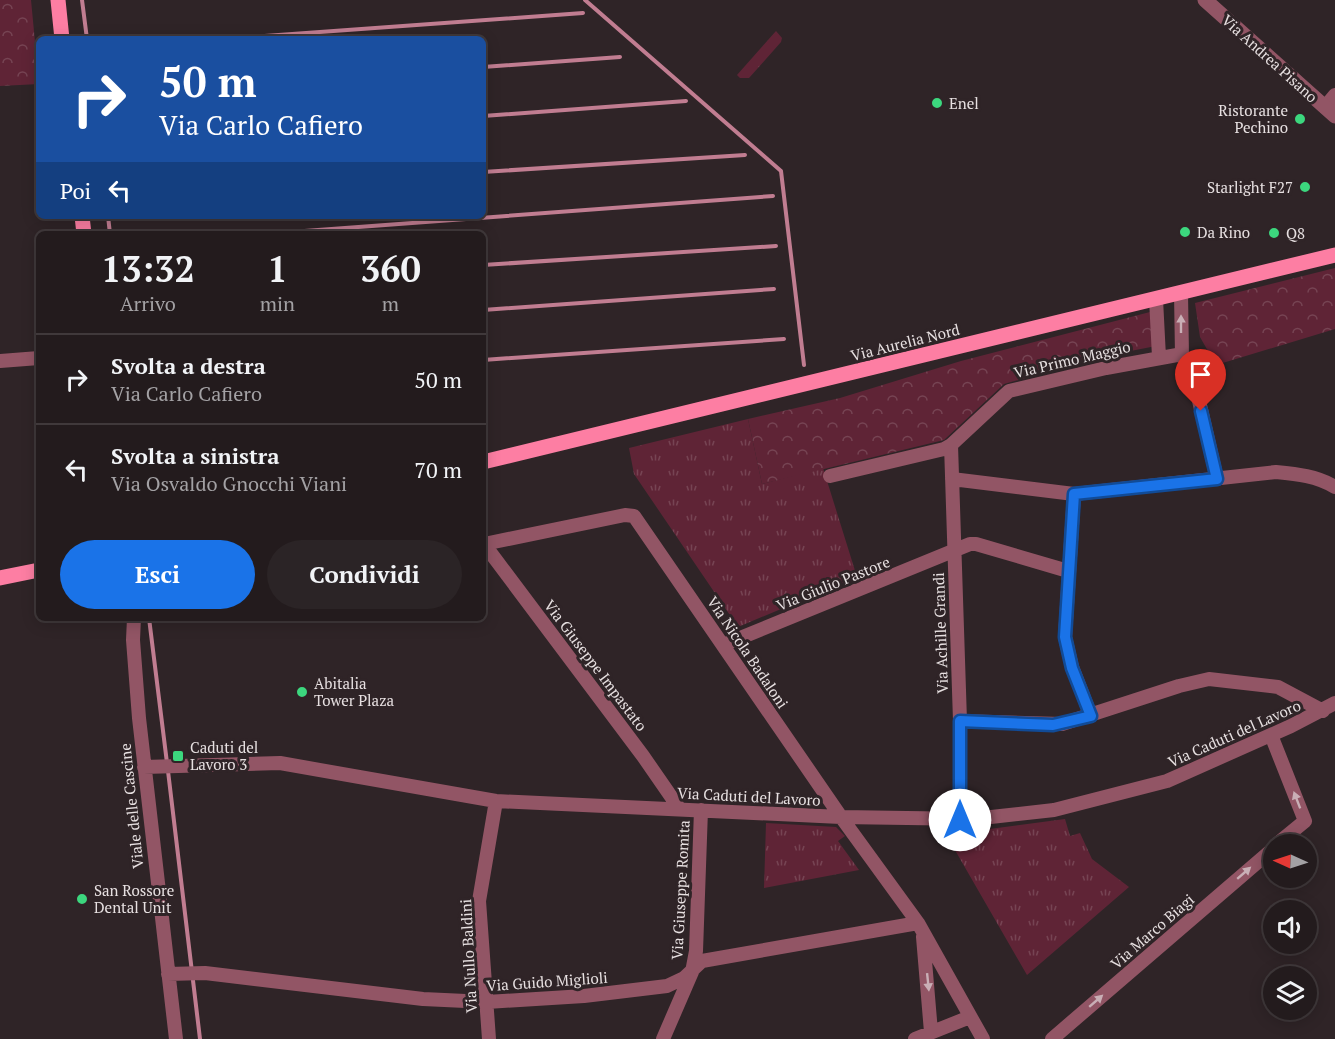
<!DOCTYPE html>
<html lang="it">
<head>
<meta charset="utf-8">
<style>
  body { margin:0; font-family:"PT Serif",serif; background:#2b2426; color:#f1f3f6; height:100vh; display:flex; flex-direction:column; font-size:22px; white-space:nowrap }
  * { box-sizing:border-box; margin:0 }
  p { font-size:20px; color:#a3a1a4 }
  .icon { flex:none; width:33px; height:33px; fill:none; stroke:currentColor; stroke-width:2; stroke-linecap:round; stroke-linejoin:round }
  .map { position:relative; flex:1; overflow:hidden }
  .sheet { position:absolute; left:36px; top:231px; width:450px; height:390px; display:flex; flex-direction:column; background:#231b1d; border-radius:9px; box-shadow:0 3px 15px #0003,0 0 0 2px #40393b }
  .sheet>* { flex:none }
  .hud { position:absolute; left:36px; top:36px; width:450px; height:183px; border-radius:9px; box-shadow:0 3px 15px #0003,0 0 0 2px #40393b; background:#1a4fa0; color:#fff; overflow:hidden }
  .needle { width:39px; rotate:273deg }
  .buttons { position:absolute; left:1263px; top:834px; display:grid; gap:12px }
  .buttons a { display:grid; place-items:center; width:54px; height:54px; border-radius:50%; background:#231b1d; box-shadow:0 3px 15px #0003,0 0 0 2px #40393b; font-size:30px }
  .pin { position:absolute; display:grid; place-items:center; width:51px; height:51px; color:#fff; margin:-62px -26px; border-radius:50% 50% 50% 0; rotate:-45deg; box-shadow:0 0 6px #0007 }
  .pin .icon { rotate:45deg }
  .me { position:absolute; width:66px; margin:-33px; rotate:0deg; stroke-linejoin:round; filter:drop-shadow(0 0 4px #0008) }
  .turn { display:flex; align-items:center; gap:21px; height:126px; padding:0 24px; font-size:27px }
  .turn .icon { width:78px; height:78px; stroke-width:2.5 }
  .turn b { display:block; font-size:42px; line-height:51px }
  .then { display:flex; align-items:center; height:57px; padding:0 24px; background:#0003; gap:12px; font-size:22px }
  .eta { display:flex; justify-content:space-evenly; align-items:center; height:102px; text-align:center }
  .eta b { font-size:36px; font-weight:700; line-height:42px }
  .button { display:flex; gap:12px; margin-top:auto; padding:12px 24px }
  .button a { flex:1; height:69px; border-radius:36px; background:#1a73e8; color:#fff; font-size:24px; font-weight:700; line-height:69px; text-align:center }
  .button a+a { background:#2b2426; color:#f1f3f6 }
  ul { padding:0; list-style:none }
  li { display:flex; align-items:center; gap:18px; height:90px; padding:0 24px; border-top:2px solid #40393b }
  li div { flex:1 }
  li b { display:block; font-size:22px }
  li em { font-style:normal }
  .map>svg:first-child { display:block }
  .grass { fill:url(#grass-tufts) }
  .park { fill:url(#park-crowns) }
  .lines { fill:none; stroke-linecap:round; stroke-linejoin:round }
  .stream { stroke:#c17d91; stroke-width:4 }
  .minor { stroke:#925565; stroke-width:14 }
  .tertiary { stroke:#925565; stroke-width:15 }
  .primary { stroke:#fd7ea3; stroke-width:15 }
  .oneway { fill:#c9afb6 }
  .route-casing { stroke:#114b97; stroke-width:15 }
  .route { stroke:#1a73e8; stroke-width:10 }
  .poi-dot { fill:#3cd77e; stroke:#2f2427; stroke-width:2 }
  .labels { text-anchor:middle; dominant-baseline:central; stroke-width:6; stroke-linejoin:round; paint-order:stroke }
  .street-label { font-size:15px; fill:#e7e0e1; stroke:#2f2427 }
  .poi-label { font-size:15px; fill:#e7e0e1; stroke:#2f2427; text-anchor:start }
</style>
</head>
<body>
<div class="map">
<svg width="1335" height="1039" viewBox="0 0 1335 1039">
  <defs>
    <pattern id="grass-tufts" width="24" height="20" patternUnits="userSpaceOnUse" patternTransform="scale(1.5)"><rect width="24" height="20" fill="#5f2436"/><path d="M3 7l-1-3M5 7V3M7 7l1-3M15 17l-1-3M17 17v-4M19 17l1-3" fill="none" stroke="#764453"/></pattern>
    <pattern id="park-crowns" width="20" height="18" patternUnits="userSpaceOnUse" patternTransform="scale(1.5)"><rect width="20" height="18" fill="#5f2436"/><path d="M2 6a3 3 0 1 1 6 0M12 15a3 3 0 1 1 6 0" fill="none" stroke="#764453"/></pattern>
  </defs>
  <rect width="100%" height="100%" fill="#2f2427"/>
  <path class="grass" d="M776,31L782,38L781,42L749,78H740L737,75Z
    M748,419L762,484L823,468L857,577L738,627L634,474L629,448Z
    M1065,819L1070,836L1080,833L1092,859L1129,887L1027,975L944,831L967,832Z
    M766,823L836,827L845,836L838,841L859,870L764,888Z"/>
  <path class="park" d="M0,0H31L39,84L0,86Z
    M1335,268V329L1216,365L1200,337L1195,303Z
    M1150,312L1156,346L1105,356L1004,384L944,440L762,484L748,419L840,398L961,361Z"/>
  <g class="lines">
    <path class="stream" d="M82,0L87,39
      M585,0L781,171L804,365
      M222,39L583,13
      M483,67L620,57
      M483,116L686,101
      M483,172L745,155
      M108,216L110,234
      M264,234L773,196
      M483,265L776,246
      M483,310L774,289
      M483,360L784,339
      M149,618L167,763
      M168,771L200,1039"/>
    <path class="minor" d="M1325,107L1335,95
      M1181,293L1182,356
      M1156,299L1159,357
      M0,361L39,358
      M951,445L960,721V820
      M830,476L944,449L951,445L1009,391L1106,368L1177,355L1182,356L1191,366L1217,479
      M952,479L1074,494L1276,472C1297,474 1317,476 1335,487
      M1074,494L1065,637L1072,667L1091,716
      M134,618L133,640L139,718L176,1039
      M723,645L970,544H976L1068,571
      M960,721L1062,724L1179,686L1209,679L1278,687L1323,711
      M1271,735L1305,821L1277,844
      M144,767L280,763L496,801L841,817L973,819L1054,810L1167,781L1291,726L1335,703
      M679,808L643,756L484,544L625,515L634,516L841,817L918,923L983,1039
      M923,937L931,1032
      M168,974L205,973L423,999L487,1002L584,996L667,986L684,978L702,961L918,923
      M489,1039L479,901L496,801
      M663,1039L692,972L696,951L701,810
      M915,1039L970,1017
      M1052,1039L1274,848"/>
    <path class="tertiary" d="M1205,0L1335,116"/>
    <path class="primary" d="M58,0L62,39
      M82,216L84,234
      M483,462L1335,255
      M0,578L39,570"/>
  </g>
  <defs><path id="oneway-solid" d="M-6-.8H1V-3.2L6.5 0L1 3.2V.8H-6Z" transform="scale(1.5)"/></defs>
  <g class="oneway">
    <use href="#oneway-solid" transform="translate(1181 324) rotate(-90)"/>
    <use href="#oneway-solid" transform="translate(1297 800) rotate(-111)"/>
    <use href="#oneway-solid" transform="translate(1244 873) rotate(-41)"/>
    <use href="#oneway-solid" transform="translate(928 982) rotate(84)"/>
    <use href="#oneway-solid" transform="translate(1096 1001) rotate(-41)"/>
  </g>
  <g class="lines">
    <defs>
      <path id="route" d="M960,820V721L1053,725L1091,716L1072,668L1065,637L1074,494L1217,479L1201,411"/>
    </defs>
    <use href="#route" class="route-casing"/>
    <use href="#route" class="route"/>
  </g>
  <g class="poi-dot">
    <circle cx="937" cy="103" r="6"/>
    <circle cx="1300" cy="119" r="6"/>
    <circle cx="1305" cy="187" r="6"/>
    <circle cx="1185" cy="232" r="6"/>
    <circle cx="1274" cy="233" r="6"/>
    <circle cx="302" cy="692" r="6"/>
    <rect x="172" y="750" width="12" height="12" rx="3"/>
    <circle cx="82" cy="899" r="6"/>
  </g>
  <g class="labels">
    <g class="street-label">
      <text transform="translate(1270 58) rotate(42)">Via Andrea Pisano</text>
      <text transform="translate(905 342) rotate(-14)">Via Aurelia Nord</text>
      <text transform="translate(1072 359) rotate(-13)">Via Primo Maggio</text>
      <text transform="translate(833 583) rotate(-22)">Via Giulio Pastore</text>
      <text transform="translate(940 633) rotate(-92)">Via Achille Grandi</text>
      <text transform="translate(748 652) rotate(56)">Via Nicola Badaloni</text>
      <text transform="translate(596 665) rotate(53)">Via Giuseppe Impastato</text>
      <text transform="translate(1234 733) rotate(-24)">Via Caduti del Lavoro</text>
      <text transform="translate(749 796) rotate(3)">Via Caduti del Lavoro</text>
      <text transform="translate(131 806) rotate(-96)">Viale delle Cascine</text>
      <text transform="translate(680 890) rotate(-87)">Via Giuseppe Romita</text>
      <text transform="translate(1152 931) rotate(-41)">Via Marco Biagi</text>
      <text transform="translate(468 956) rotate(-93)">Via Nullo Baldini</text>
      <text transform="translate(547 981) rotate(-4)">Via Guido Miglioli</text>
    </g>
    <g class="poi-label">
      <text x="949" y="103">Enel</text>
      <text x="1288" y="110" text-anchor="end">Ristorante<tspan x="1288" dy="17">Pechino</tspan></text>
      <text x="1293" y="187" text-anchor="end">Starlight F27</text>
      <text x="1197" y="232">Da Rino</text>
      <text x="1286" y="233">Q8</text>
      <text x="314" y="683">Abitalia<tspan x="314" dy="17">Tower Plaza</tspan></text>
      <text x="190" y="747">Caduti del<tspan x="190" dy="17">Lavoro 3</tspan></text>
      <text x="94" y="890">San Rossore<tspan x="94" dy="17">Dental Unit</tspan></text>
    </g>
  </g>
</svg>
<div class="buttons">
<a><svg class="needle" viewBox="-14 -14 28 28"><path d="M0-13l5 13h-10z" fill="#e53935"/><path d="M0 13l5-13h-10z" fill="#a3a1a4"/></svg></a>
<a><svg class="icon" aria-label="sound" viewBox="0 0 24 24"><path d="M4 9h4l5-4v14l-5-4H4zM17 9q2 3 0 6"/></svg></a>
<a><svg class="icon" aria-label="layers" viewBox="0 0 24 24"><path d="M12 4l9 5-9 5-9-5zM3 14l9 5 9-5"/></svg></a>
</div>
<div class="pin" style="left:1201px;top:411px;background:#d93025"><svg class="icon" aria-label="arrive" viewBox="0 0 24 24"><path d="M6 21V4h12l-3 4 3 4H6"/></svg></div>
<svg class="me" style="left:960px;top:820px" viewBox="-20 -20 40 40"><circle r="19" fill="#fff"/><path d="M0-13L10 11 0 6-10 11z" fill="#1a73e8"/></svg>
<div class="hud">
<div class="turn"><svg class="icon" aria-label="right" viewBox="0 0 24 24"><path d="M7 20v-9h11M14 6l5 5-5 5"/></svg><div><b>50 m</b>Via Carlo Cafiero</div></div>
<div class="then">Poi<svg class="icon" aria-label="left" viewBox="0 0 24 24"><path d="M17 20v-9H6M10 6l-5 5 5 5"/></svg></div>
</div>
<section class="sheet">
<div class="eta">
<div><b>13:32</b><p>Arrivo</p></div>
<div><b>1</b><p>min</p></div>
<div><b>360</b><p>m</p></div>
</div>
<ul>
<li><svg class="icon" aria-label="right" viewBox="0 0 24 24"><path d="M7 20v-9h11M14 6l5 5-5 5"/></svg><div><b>Svolta a destra</b><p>Via Carlo Cafiero</p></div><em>50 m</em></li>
<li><svg class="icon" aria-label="left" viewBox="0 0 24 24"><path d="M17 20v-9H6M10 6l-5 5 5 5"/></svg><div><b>Svolta a sinistra</b><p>Via Osvaldo Gnocchi Viani</p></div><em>70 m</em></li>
</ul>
<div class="button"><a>Esci</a><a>Condividi</a></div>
</section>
</div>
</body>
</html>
